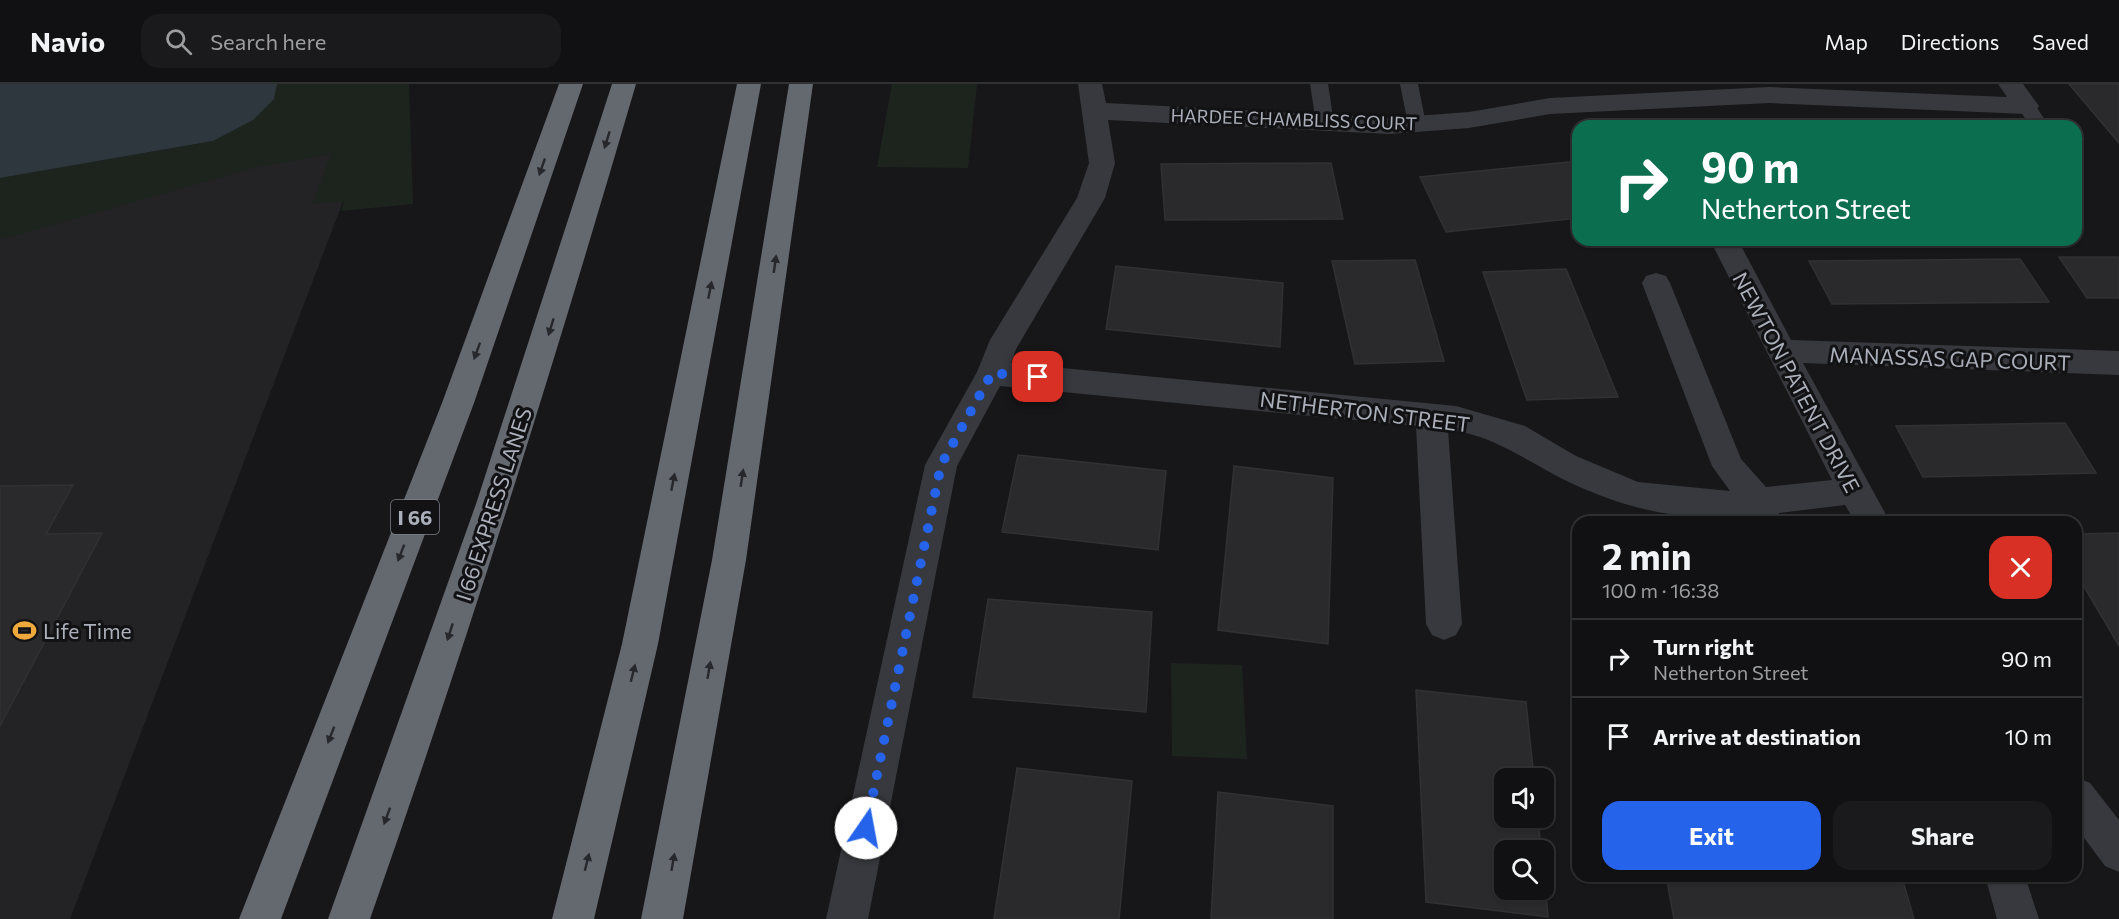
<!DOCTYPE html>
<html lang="en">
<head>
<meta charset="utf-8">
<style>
  body { margin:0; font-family:Commissioner,sans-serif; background:#1a1a1c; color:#f1f3f6; height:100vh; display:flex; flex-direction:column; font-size:22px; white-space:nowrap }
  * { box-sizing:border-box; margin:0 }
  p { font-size:20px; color:#9c9da0 }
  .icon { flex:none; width:33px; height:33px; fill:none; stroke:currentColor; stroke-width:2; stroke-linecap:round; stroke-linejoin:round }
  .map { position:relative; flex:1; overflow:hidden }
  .details { position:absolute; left:1572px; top:432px; width:510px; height:366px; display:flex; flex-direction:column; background:#111113; border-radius:18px; box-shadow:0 2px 4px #0004,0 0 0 2px #303133 }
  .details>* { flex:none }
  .hud { position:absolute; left:1572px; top:36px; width:510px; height:126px; border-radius:18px; box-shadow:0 2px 4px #0004,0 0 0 2px #303133; background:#0b6e4f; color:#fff; overflow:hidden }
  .controls { position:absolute; left:1494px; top:684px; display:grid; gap:12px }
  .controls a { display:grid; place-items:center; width:60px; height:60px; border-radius:12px; background:#111113; box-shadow:0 2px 4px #0004,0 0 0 2px #303133; font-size:30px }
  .pin { position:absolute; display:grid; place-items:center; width:51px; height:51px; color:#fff; margin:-26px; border-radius:12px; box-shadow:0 3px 9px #0006 }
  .me { position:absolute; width:66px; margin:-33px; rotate:12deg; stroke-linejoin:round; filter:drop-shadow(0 0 4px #0008) }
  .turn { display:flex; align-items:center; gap:21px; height:126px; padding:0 30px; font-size:27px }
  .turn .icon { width:78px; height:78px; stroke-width:2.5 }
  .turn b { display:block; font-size:42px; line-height:51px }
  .round { display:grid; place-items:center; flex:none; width:63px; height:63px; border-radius:18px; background:#1a1a1c }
  .head { display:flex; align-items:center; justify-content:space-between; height:102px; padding:0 30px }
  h1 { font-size:36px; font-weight:700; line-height:45px }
  .action { display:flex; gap:12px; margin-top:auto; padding:12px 30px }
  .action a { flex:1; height:69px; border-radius:18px; background:#2563eb; color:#fff; font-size:24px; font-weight:700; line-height:69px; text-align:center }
  .action a+a { background:#1a1a1c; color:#f1f3f6 }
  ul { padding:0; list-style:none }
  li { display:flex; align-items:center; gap:18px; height:78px; padding:0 30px; border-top:2px solid #303133 }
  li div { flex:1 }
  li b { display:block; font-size:22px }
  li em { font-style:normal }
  header { display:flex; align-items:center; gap:36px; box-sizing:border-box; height:84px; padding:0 30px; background:#111113; border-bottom:2px solid #303133 }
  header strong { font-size:28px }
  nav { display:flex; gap:33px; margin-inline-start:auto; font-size:21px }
  .search { width:420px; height:54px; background:#1a1a1c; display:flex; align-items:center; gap:15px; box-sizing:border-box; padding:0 21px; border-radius:18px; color:#9c9da0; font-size:22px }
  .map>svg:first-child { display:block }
  .built { fill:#232326 }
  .green { fill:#1d241e }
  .water { fill:#2d373d }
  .building { fill:#2a2a2d; stroke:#313135; stroke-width:1.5 }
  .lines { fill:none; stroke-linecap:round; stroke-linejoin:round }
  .lane { fill:#38393e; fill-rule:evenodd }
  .street { fill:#38393e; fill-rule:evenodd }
  .highway { fill:#64686f; fill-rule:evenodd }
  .oneway { fill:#26282b }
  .route { stroke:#2563eb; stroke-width:10; stroke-dasharray:0 18 }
  .labels { text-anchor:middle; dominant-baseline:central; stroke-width:6; stroke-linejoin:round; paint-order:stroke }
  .far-street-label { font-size:18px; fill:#aaafb9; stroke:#121214 }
  .shield { fill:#121214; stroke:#7c8088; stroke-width:1.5 }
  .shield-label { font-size:20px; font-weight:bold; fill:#aaafb9 }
  .street-label { font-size:21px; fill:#aaafb9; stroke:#121214 }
  .poi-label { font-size:21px; fill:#aaafb9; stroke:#121214; text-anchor:start }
</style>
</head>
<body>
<header>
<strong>Navio</strong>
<div class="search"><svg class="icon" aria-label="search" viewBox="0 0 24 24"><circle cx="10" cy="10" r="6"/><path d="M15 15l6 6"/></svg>Search here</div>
<nav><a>Map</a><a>Directions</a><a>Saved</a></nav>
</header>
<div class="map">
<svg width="2119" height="835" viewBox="0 0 2119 835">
  <rect width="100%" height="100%" fill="#171719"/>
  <path class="built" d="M385,40L363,65L70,835H0V150Z"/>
  <path class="green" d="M277,0H409L413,120L341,127L344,117L312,120L331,70L254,84L0,156V94L213,57L274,15Z
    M892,0H977L968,84L877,83Z
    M1171,579L1242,581L1247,675L1172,672Z"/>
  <path class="water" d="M0,0H277L274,15L253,36L213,57L0,94Z"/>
  <path class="building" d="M2069,0H2119V59Z
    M1578,77V134L1446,148L1420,93Z
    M1331,79L1343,135L1165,136L1161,80Z
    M2059,173H2119V214H2087Z
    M2020,175L2049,218L1832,220L1809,177Z
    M1415,176L1444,277L1355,280L1332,177Z
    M1116,182L1283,199L1280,263L1106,245Z
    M1566,185L1618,313L1527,316L1483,188Z
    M2065,339L2096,389L1923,393L1896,342Z
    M1018,371L1166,387L1158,466L1002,448Z
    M1234,382L1333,394L1328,560L1218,546Z
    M73,401L46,450L102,449L0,642V402Z
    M2119,449V562L2076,489V450Z
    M988,515L1152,528L1146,628L973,613Z
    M1416,606L1526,618L1534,694H1504V734H1538L1541,766H1504V806H1544V788L1548,833L1426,818Z
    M1017,684L1132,697L1119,835H994Z
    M1218,708L1333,722V835H1211Z
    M1666,792H1861L1903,797L1914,835H1674Z"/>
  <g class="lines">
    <path class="lane" d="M1310,0H1328L1334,39L1332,43H1318L1316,39Z
      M1400,0H1418L1426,40L1424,44H1410L1408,40Z
      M2026,16L2033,18L2049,42H2030L2017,22Z"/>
    <path class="street" d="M1078,0H1102L1106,19L1389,34L1469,28L1550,14L1769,3L2007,13L1998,0H2023L2039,22L2035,28L2026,30L1769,19L1550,30L1469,44L1389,50L1108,36L1115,79L1105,114L1016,265L1011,279L1456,322L1525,342L1576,372L1638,398L1730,407L1712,382L1642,199L1646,192L1656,189L1666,192L1670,199L1741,375L1766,403L1832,396L1710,156H1738L1791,256L2119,267V291L1803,279L1890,438H1855L1845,421L1779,429L1778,438H1750L1747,432C1680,440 1611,421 1553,390C1518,371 1488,350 1448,346L1462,540L1456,551L1444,556L1432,551L1426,540L1416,342L1000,302L957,382L868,835H826L925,381L977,288L990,256L1077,114L1089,79Z
      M2076,693L2090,699L2119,736V788L2105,782L2076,743Z
      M1985,792H2025L2039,835H1997Z"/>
    <path class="highway" d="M559,0H583L474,319L281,835H239L442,319Z
      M612,0H636C554,281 467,559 370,835H328L476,420Z
      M737,0H761L658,560L594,835H552L622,560Z
      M789,0H813L746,476L683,835H641L712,476Z"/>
  </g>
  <defs><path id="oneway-solid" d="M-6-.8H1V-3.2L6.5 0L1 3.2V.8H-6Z" transform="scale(1.5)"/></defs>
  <g class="oneway">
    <use href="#oneway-solid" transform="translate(607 56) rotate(107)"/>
    <use href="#oneway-solid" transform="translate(542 83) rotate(109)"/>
    <use href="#oneway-solid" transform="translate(775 180) rotate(-82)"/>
    <use href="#oneway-solid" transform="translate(710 206) rotate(-79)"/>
    <use href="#oneway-solid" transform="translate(551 243) rotate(107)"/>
    <use href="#oneway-solid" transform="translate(477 267) rotate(110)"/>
    <use href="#oneway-solid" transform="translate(742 394) rotate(-81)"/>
    <use href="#oneway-solid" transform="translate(673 398) rotate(-79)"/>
    <use href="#oneway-solid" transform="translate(401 469) rotate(111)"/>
    <use href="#oneway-solid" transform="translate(450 548) rotate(108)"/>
    <use href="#oneway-solid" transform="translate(709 586) rotate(-80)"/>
    <use href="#oneway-solid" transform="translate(633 589) rotate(-76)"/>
    <use href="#oneway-solid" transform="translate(331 651) rotate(111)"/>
    <use href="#oneway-solid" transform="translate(387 732) rotate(110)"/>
    <use href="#oneway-solid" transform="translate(587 778) rotate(-76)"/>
    <use href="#oneway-solid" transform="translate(673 778) rotate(-80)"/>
  </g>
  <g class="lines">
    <path class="route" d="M866,744L941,381L992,289L1038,293"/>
  </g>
  <defs>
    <symbol id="stadium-bare" viewBox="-9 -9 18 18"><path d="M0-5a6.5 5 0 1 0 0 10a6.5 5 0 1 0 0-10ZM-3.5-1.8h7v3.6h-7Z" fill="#eea83b" stroke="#121214" stroke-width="2.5" paint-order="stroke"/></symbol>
  </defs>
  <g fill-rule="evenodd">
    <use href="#stadium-bare" x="8" y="530" width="33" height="33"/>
  </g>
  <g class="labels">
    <g class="far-street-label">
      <text transform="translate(1294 35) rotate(2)">HARDEE CHAMBLISS COURT</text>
    </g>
    <rect class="shield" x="391" y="416" width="48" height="34" rx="4.5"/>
    <g class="shield-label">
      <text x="415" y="433">I 66</text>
    </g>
    <g class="street-label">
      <text transform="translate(1950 274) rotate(2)">MANASSAS GAP COURT</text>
      <text transform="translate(1797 298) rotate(62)">NEWTON PATENT DRIVE</text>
      <text transform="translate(1365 327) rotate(7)">NETHERTON STREET</text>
      <text transform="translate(493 420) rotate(-72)">I 66 EXPRESS LANES</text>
    </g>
    <g class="poi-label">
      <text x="43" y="546">Life Time</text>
    </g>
  </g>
</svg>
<div class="controls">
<a><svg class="icon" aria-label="sound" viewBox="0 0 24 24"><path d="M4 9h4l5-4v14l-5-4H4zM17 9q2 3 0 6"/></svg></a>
<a><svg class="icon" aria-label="search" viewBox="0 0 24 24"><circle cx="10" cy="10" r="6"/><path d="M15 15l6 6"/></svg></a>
</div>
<div class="pin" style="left:1038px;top:293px;background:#d93025"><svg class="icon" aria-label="arrive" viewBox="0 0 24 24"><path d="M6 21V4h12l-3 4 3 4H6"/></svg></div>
<svg class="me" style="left:866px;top:744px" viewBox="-20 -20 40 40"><circle r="19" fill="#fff"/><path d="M0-13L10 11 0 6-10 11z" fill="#2563eb"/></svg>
<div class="hud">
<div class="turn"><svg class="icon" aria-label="right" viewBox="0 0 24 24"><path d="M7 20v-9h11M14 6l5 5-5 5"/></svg><div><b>90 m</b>Netherton Street</div></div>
</div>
<section class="details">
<div class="head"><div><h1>2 min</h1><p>100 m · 16:38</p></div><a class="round" style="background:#d93025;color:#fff"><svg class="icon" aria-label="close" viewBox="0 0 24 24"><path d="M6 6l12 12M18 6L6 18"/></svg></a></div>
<ul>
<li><svg class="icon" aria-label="right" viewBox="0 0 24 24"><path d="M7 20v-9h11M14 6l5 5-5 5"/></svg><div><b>Turn right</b><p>Netherton Street</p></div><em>90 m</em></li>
<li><svg class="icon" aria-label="arrive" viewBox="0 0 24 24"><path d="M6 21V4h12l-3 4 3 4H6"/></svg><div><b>Arrive at destination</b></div><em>10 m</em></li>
</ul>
<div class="action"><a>Exit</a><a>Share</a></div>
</section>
</div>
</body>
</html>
